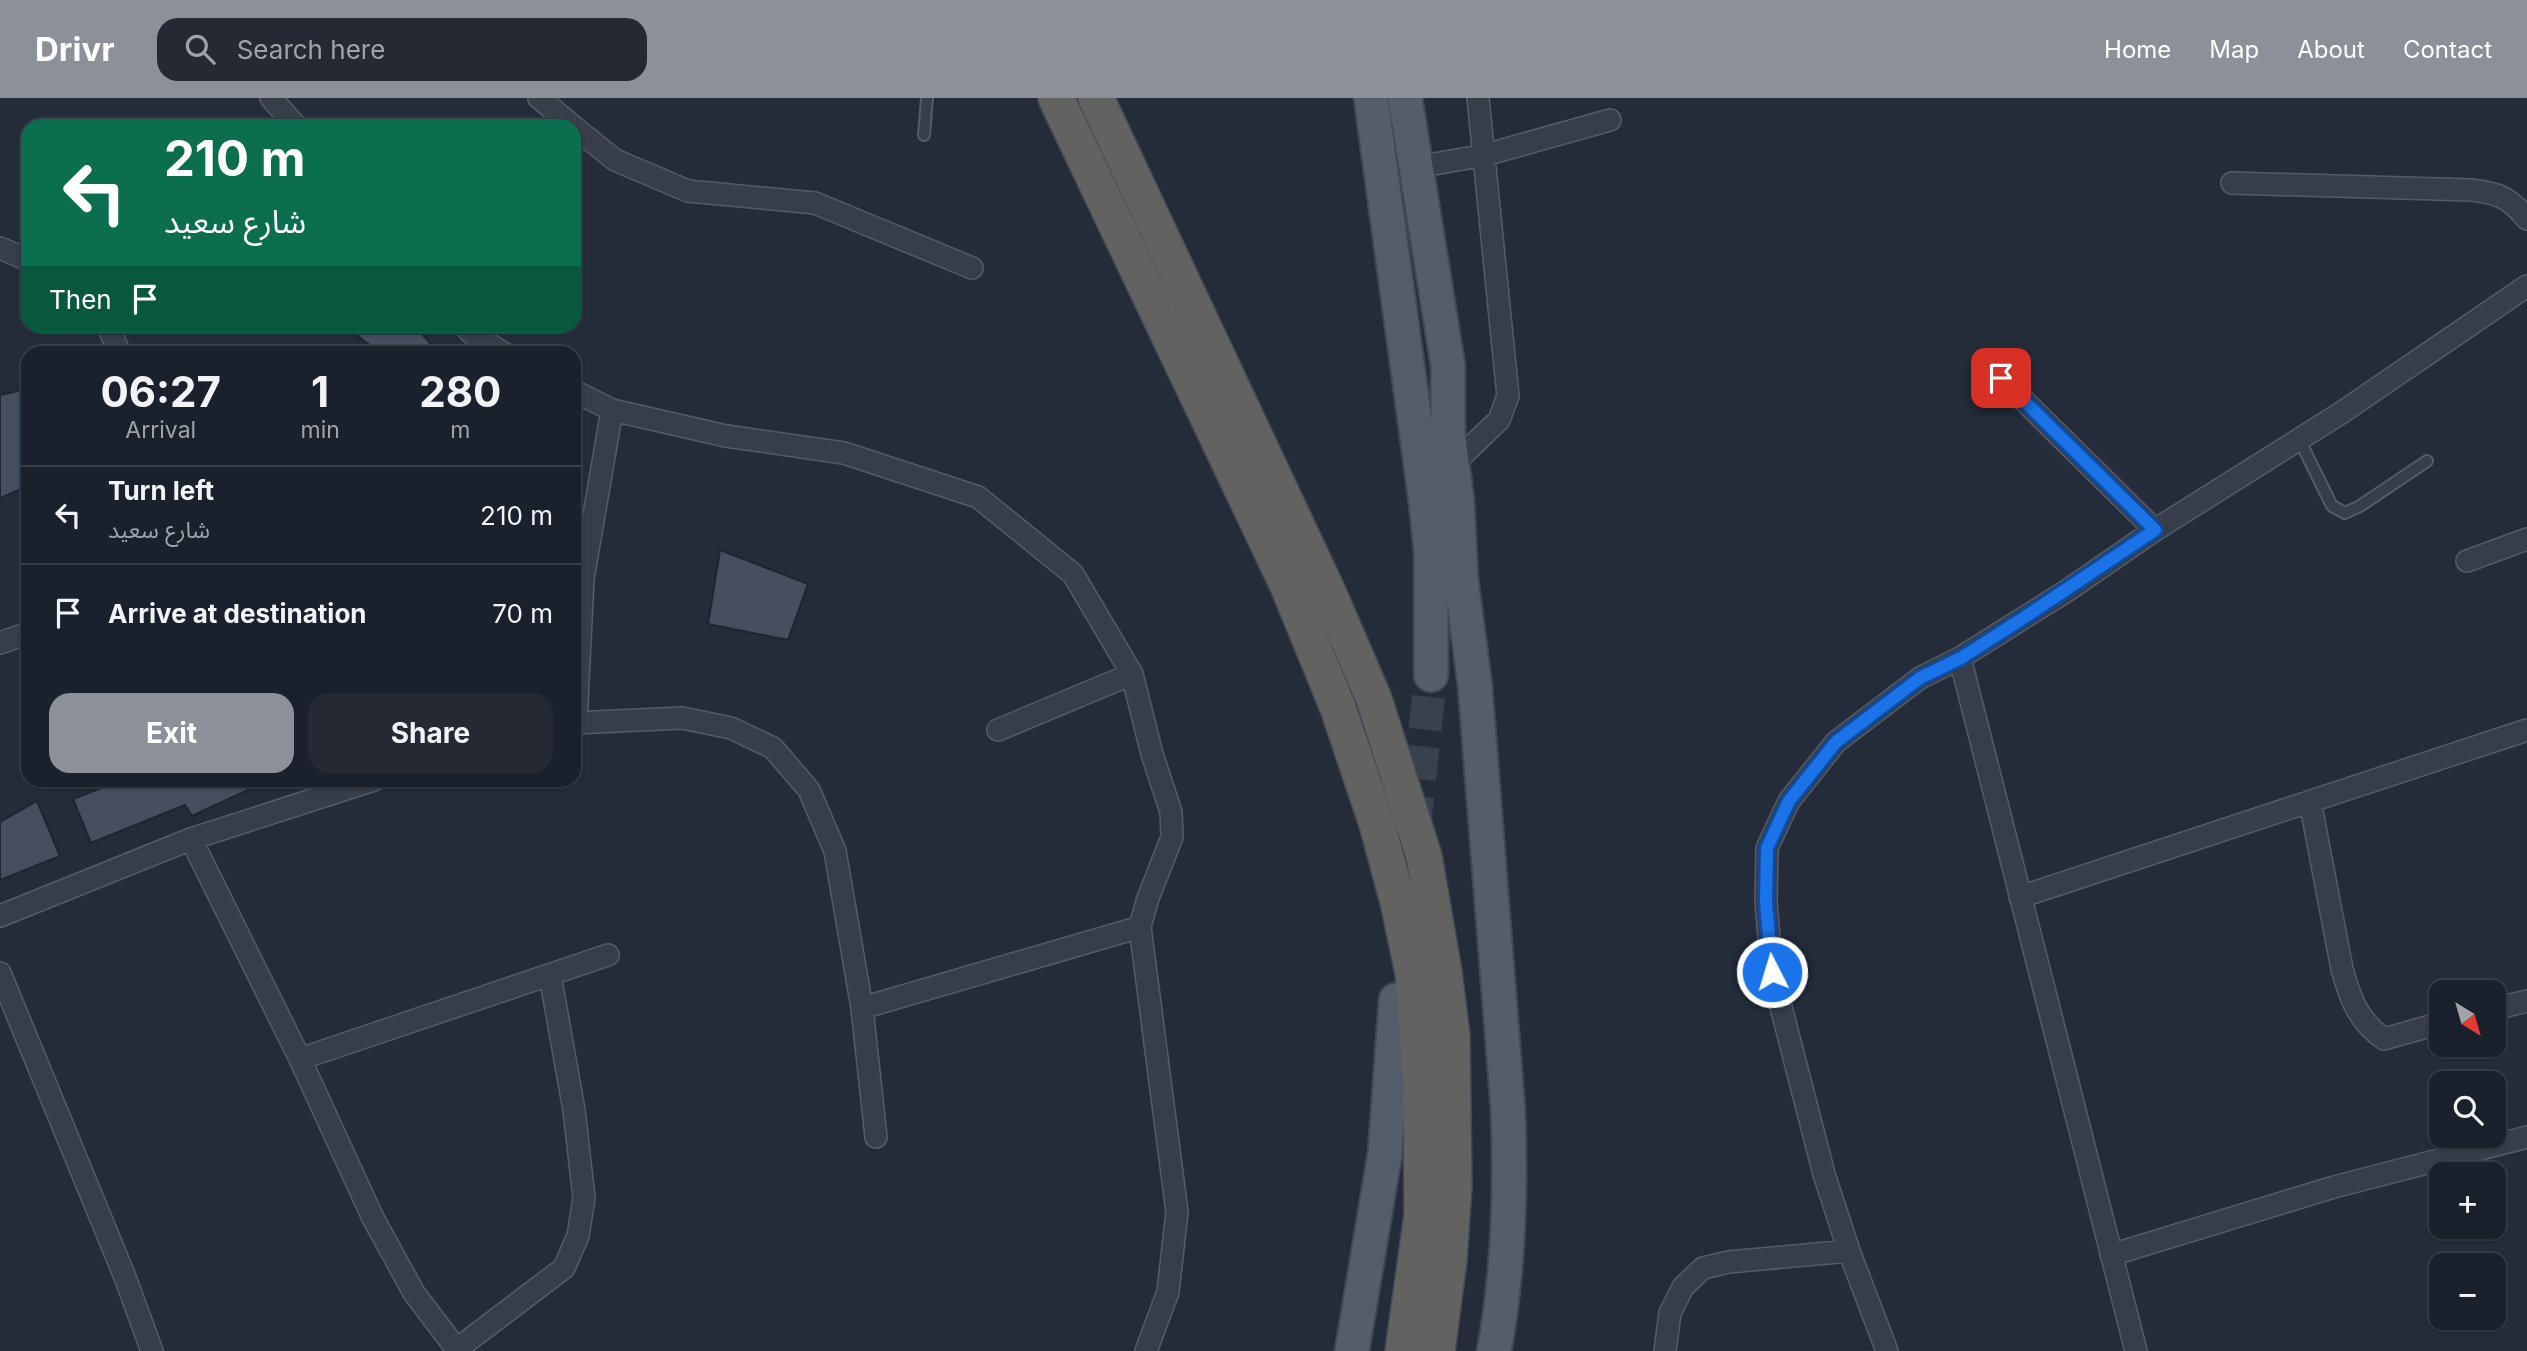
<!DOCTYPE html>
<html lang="en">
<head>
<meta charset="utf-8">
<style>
  body { margin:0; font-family:Inter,"Noto Sans Arabic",sans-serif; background:#242934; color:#f1f3f6; height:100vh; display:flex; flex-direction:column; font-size:26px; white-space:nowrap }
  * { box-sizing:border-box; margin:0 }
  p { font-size:23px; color:#a0a3a9 }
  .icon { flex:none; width:38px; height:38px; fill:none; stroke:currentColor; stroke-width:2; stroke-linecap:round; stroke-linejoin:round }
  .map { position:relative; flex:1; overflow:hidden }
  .side { position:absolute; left:21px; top:248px; width:560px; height:441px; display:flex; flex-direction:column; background:#1b212c; border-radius:21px; box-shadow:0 2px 5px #0004,0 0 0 2px #393e48 }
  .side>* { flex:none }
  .guide { position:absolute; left:21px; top:21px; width:560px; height:214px; border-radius:21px; box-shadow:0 2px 5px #0004,0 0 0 2px #393e48; background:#0b6e4f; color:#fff; overflow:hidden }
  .needle { width:46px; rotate:143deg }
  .tools { position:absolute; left:2429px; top:882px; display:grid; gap:14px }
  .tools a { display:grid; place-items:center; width:77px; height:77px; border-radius:14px; background:#1b212c; box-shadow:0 2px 5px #0004,0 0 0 2px #393e48; font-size:35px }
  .pin { position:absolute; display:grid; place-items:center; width:60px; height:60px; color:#fff; margin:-30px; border-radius:14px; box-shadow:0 4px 10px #0006 }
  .me { position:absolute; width:77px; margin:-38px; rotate:355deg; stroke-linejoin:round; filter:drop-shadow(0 0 5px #0008) }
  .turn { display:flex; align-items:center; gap:24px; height:147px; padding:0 28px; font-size:32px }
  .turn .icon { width:91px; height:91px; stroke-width:2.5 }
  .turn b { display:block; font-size:49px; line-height:60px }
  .then { display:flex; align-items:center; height:66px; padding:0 28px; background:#0003; gap:14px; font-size:26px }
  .eta { display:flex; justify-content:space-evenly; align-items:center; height:119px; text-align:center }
  .eta b { font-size:42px; font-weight:700; line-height:49px }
  .primary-button { display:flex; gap:14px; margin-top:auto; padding:14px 28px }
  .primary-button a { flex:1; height:80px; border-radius:21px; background:#8c9099; color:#fff; font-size:28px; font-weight:700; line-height:80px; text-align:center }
  .primary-button a+a { background:#242934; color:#f1f3f6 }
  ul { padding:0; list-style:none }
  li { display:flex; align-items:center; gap:21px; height:98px; padding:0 28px; border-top:2px solid #393e48 }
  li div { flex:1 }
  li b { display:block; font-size:26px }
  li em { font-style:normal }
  header { display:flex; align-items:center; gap:42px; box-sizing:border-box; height:98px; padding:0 35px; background:#8c9099; color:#fff }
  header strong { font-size:33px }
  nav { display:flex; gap:38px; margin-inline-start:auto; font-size:24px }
  .search { width:490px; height:63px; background:#242934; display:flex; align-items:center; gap:18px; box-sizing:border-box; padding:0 24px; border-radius:21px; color:#a0a3a9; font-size:26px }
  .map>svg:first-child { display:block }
  .building { fill:#454f5e; stroke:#1e2531; stroke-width:2 }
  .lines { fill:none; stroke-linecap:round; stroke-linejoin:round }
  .primary-tunnel { stroke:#39414f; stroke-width:33; stroke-dasharray:33 17; stroke-linecap:butt }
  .service-casing { stroke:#555c68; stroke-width:14 }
  .minor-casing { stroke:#555c68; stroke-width:24 }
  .primary-casing { stroke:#404753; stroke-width:37 }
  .trunk-casing { stroke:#424955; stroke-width:38 }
  .service { stroke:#373e4a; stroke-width:10 }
  .minor { stroke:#373e4a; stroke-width:21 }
  .primary { stroke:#555d6a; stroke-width:33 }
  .trunk { stroke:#626260; stroke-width:35 }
  .route-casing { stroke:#114b97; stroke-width:18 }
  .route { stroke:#1a73e8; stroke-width:12 }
</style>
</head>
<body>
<header>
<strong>Drivr</strong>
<div class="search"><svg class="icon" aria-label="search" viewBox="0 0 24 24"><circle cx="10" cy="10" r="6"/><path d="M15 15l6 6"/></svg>Search here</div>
<nav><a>Home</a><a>Map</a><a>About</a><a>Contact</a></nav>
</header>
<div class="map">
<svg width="2527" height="1253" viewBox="0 0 2527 1253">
  <rect width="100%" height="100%" fill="#242c3a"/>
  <path class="building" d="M345,228H415L440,256H381Z
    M28,291V388L0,400V297Z
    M720,452L808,486L788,542L708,526Z
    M121,682H269L192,718L185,707L91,745L73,701Z
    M37,703L60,758L0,782V724Z"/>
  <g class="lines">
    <path class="primary-tunnel" d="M1414,731L1431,577"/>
    <defs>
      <path id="service" d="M924,37L927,0
        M2299,341L2332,408L2345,415L2360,408L2427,363"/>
      <path id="minor" d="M271,0L296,28
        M539,0L573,28
        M574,29L615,62L688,93L815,105L972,170
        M1417,69L1485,57L1610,22
        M2232,85L2471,92C2498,95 2509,99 2527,121
        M0,150L28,162
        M108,228L120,256
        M465,228L471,235L505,256
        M2001,280L2155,432
        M574,293L612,312L726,338L844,355L978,399L1073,476L1132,576L1152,656L1171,714L1172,739L1147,803L1140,829L1177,1114L1168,1194L1146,1253
        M1452,367L1499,322L1508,298L1478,0
        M2467,463L2527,441
        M0,545L28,535
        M574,625L682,620L731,630L773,650L809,692L835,753L862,910L876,1039
        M576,625L583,481L612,312
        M998,632L1132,576
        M2310,703L2342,871C2350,900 2358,923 2384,941L2441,925
        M191,741L300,961L373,1120L414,1195L458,1253
        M2020,799L2527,632
        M0,818L191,741L374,682
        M0,875L125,1179L152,1253
        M862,910L1140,829
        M2494,911L2527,903
        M300,961L608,857
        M2111,1157L2334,1089L2527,1039
        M457,1251L564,1170L578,1138L584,1100L574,1012L550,877
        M1665,1253L1670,1215L1683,1189L1703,1170L1729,1164L1849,1153
        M1887,1253L1849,1153L1824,1076L1772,874L1766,804L1767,750L1789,703L1836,644L1920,580L1960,560
        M2136,1253L1960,560L2068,492L2155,432L2341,315L2527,188"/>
      <path id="primary" d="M1371,0L1426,405L1431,453V577
        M1405,0L1448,268V334L1457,402L1461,481L1475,588L1508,1012C1511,1092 1509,1174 1494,1253
        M1352,1253L1385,1055L1396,902"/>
      <path id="trunk" d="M1056,0L1288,488L1338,610L1377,726L1398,804L1413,875L1421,988L1422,1117L1403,1253
        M1096,0L1328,494L1374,601L1424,758L1444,874L1452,938L1454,1088L1449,1162L1437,1253"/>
    </defs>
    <use href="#service" class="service-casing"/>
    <use href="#minor" class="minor-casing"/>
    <use href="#primary" class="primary-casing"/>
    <use href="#trunk" class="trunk-casing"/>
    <use href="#service" class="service"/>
    <use href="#minor" class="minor"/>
    <use href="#primary" class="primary"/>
    <use href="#trunk" class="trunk"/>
  </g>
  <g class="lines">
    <defs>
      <path id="route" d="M1772,874L1766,804L1767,750L1789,703L1836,644L1920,580L1961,560L2025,519L2155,432L2001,280"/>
    </defs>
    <use href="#route" class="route-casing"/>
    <use href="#route" class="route"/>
  </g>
</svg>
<div class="tools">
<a><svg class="needle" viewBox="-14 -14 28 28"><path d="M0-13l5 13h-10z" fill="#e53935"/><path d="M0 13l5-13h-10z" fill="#a0a3a9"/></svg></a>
<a><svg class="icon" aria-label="search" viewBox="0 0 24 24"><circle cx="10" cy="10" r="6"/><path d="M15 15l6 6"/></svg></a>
<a>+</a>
<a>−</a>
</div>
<div class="pin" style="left:2001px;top:280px;background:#d93025"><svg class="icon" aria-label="arrive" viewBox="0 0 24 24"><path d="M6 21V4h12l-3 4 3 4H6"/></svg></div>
<svg class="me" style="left:1772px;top:874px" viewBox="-20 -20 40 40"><circle r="17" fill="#1a73e8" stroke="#fff" stroke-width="3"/><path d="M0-11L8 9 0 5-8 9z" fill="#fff"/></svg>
<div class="guide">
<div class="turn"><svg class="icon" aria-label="left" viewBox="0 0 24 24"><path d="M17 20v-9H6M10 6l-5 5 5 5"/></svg><div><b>210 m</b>شارع سعيد</div></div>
<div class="then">Then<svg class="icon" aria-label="arrive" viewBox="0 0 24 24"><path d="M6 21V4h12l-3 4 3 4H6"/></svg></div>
</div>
<section class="side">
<div class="eta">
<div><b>06:27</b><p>Arrival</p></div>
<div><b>1</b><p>min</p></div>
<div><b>280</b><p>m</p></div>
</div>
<ul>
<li><svg class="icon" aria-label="left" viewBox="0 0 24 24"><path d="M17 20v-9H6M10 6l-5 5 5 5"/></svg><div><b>Turn left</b><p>شارع سعيد</p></div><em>210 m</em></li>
<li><svg class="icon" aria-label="arrive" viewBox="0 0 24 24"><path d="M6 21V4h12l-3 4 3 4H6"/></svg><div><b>Arrive at destination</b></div><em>70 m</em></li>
</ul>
<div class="primary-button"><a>Exit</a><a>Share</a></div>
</section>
</div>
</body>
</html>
